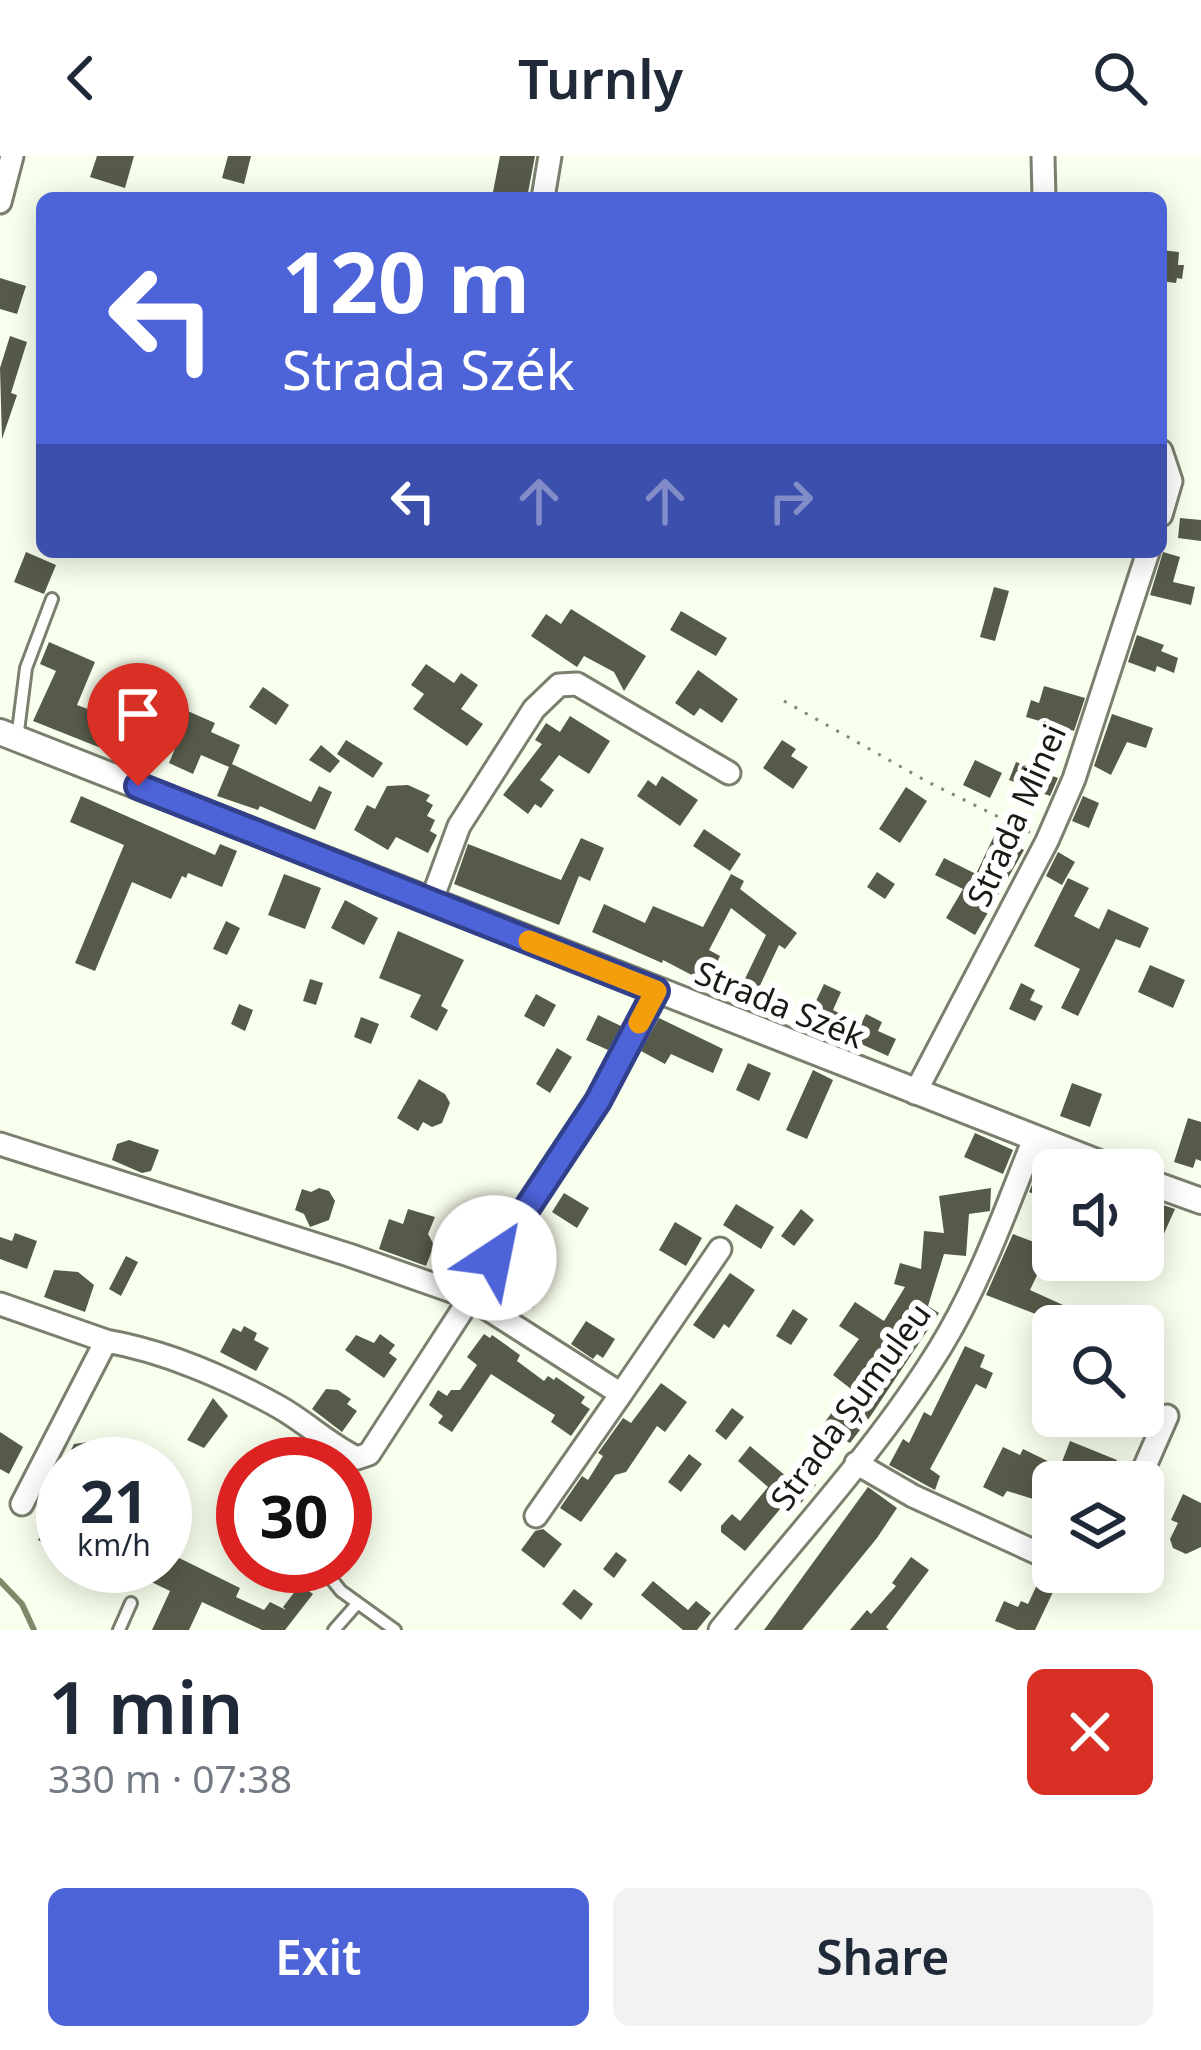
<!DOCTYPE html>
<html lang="en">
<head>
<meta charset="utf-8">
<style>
  body { margin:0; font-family:"Noto Sans",sans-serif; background:#f2f2f3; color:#1f2937; height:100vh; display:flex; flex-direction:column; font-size:45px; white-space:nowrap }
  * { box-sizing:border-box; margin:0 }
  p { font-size:39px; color:#747a83 }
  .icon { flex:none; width:66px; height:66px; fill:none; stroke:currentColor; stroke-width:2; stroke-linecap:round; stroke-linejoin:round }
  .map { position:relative; height:1474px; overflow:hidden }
  .sheet { display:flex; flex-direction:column; background:#fff; flex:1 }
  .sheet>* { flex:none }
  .hud { position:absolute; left:36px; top:36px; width:1131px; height:366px; border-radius:18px; box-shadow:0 6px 30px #0003; background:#4d63d8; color:#fff; overflow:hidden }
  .fabs { position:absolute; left:1032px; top:993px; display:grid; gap:24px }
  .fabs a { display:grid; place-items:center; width:132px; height:132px; border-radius:18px; background:#fff; box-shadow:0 6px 30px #0003; font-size:60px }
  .speed { position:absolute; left:36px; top:1281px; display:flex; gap:24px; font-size:60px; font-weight:700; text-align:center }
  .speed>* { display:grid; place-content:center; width:156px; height:156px; border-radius:50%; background:#fff; box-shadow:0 6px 30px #0003; line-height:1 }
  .speed small { font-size:30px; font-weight:400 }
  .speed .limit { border:18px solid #d22; background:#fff; color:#111 }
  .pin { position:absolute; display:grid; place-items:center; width:102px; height:102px; color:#fff; margin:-123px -51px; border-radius:50% 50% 50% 0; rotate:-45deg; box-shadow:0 0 12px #0007 }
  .pin .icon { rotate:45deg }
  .me { position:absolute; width:132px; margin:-66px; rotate:34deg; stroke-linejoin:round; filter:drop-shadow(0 0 9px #0008) }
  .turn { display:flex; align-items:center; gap:42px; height:252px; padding:0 48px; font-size:54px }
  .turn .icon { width:156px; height:156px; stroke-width:2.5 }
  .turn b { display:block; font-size:84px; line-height:102px }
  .lanes { display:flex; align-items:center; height:114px; padding:0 48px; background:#0003; justify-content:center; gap:60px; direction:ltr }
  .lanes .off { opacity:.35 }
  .round { display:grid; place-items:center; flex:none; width:126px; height:126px; border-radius:18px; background:#f2f2f3 }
  .summary { display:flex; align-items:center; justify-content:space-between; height:204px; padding:0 48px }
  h1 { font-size:72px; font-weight:600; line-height:90px }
  .primary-button { display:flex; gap:24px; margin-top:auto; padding:24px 48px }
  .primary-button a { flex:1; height:138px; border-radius:18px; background:#4d63d8; color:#fff; font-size:48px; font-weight:600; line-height:138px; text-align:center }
  .primary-button a+a { background:#f2f2f3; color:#1f2937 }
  header { display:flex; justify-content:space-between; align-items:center; height:156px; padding:0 48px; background:#fff; font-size:54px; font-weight:600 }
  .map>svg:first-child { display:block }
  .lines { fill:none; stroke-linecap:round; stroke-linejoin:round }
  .stream { stroke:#7f8969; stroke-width:6 }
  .building { fill:#565b49 }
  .service-casing { stroke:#7a806d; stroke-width:16 }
  .minor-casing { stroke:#7a806d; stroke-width:27 }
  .tertiary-casing { stroke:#7a806d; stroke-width:30 }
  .path { stroke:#83877b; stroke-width:3; stroke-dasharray:3 9; stroke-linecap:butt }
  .service { stroke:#fff; stroke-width:10 }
  .minor { stroke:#fff; stroke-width:21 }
  .tertiary { stroke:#fff; stroke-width:24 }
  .route-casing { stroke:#32408c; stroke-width:30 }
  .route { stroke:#4d63d8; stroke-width:21 }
  .slow { stroke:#f59e0b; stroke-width:21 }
  .labels { text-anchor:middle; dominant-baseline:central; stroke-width:12; stroke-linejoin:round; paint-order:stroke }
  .street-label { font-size:33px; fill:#191c14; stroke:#fff }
</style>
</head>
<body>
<header><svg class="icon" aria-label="back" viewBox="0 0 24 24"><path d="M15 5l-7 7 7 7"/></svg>Turnly<svg class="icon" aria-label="search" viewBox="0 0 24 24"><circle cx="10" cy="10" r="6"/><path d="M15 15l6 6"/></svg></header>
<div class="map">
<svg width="1201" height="1474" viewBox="0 0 1201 1474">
  <rect width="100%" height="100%" fill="#f9ffed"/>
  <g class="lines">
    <path class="stream" d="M0,1425L22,1448L34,1474"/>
  </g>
  <path class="building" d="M97,0H134L125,32L90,21Z
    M228,0H251L244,28L222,22Z
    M500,0H535L527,42L493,36Z
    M1161,94L1179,96L1178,109H1184L1182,123L1177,122L1176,127L1161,125Z
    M0,122L26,130L17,158L0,153Z
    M10,180L27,186L11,237L17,239L2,283L0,212Z
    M1180,362L1201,364V385L1178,382Z
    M26,396L56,409L44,438L14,426Z
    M1163,396L1180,401L1173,426L1195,431L1191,449L1150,439Z
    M994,431L1009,435L995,485L980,481Z
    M571,453L646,500L624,535L614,516L584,500L577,511L531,480L546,458L561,468Z
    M681,455L727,482L716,500L670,474Z
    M1137,479L1164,489L1161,495L1178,502L1174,517L1157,510L1155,516L1128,506Z
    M49,486L95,506L77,549L117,564L131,522L187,543L183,553L215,567L211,576L240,589L232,608L311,646L319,630L332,636L315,674L260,650L258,654L217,640L229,611L201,599L193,618L169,607L176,590L126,569L116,598L33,565L56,515L40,508Z
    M426,508L454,527L461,517L478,529L461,553L483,568L467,590L413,553L424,538L411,529Z
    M698,514L738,543L722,567L700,552L694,560L675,547Z
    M1044,530L1085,542L1074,575L1026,561L1031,544L1039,547Z
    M263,531L289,549L276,569L249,551Z
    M1112,558L1153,572L1146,592L1127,586L1111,619L1094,610Z
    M570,560L610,585L589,618L559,599L540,624L554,634L541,652L535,648L528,658L503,639L542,588L535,584L546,567L560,576Z
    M346,584L383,607L373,622L337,598Z
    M782,584L796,593L791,600L808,611L793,633L763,612Z
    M321,589L340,605L330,617L309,604Z
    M975,604L1002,617L990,642L963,629Z
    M1016,606L1058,622L1050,640L1009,624Z
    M662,620L698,644L680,670L637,640L648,624L656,630Z
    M408,629L430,639L426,645L433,649L427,660L435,664L430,675L437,679L428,697L396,681L388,694L354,674L367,649L375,653L387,630Z
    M906,631L927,645L900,687L879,673Z
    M81,640L215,699L220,688L237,695L222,731L188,717L186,722L182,720L171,743L132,726L95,815L75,807L124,689L70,666Z
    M1083,640L1099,647L1089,672L1072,665Z
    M704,673L741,698L730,715L693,690Z
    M994,680L1024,694L975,779L946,762L963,733L935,719L944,702L976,718Z
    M581,682L604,692L590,725L579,720L559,769L454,728L468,688L561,724Z
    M1058,696L1075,706L1062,729L1046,720Z
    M877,716L895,728L885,743L867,731Z
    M284,718L321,732L305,773L268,759Z
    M731,718L744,725L740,733L797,777L785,793L779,789L757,836L742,829L766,779L731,752L709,794L720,800L707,827L663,804L662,807L592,776L604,748L645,767L653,750L703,771Z
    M1068,722L1089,732L1074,760L1099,773L1108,753L1149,772L1140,792L1116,783L1078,860L1061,852L1080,813L1034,790Z
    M345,744L378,762L364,789L331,772Z
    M226,765L240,772L227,799L213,793Z
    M398,775L464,804L441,850L448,854L437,875L410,861L421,839L379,822Z
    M1150,809L1185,824L1173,852L1138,836Z
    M310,823L323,827L316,849L303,845Z
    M1021,827L1035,834L1030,844L1043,850L1035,865L1009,853Z
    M824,828L841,836L833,854L861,868L866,858L882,866L878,875L896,883L888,900L807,864Z
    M536,838L556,849L544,871L524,860Z
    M239,848L253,854L245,875L231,868Z
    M598,859L621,870L608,894L586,884Z
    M361,861L379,868L371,888L354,881Z
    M659,862L723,893L713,917L671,898L665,908L641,895Z
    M557,892L572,901L550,937L536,928Z
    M748,907L771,917L759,945L736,934Z
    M813,914L833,924L807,983L786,974Z
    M419,923L445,938L450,947L442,967L432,971L423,966L418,975L397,962Z
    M1072,927L1102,938L1090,971L1060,960Z
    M1188,962L1201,966V1005L1196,1003L1193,1012L1174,1006Z
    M975,977L1013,994L1003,1018L964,1001Z
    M129,984L159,994L151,1015L142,1017L112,1004L117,988Z
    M1042,1005L1053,1009V1046L1029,1036Z
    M319,1032L329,1035L335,1045L329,1064L310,1071L304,1058L295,1054L302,1033L311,1036Z
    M991,1032L990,1055L969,1058L966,1100L944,1098L928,1150L939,1157L870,1261L850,1287L821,1271L833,1255L841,1262L860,1240L833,1219L859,1183L839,1170L855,1146L884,1165L905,1131L894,1128L900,1107L921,1113L924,1075L944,1077L939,1040Z
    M564,1037L589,1052L577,1072L552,1056Z
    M736,1048L774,1071L761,1093L723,1069Z
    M1160,1048L1175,1053L1154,1100L1143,1095V1084Z
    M408,1053L435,1061L428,1078L434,1089L426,1110L379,1093L389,1063L403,1068Z
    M801,1053L814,1064L794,1090L781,1080Z
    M675,1066L702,1082L686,1110L659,1094Z
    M15,1077L37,1085L27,1113L0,1103V1081L12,1085Z
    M1013,1078L1050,1092L1030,1134L1074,1154L1067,1170L986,1139Z
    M126,1100L138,1106L121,1140L109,1133Z
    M54,1114L78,1116L94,1129L85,1156L44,1141Z
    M730,1117L755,1134L729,1172L724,1168L714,1183L693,1169Z
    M516,1124L541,1140L533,1152L527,1148L523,1156L497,1140L506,1125Z
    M793,1153L808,1163L791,1189L776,1180Z
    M586,1165L615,1183L603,1202L597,1198L593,1203L571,1188Z
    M244,1170L257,1177L254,1184L269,1192L256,1215L220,1196L233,1172L241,1176Z
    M380,1178L395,1189L389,1197L397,1203L384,1222L345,1194L356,1179L374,1187Z
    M484,1178L490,1182L492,1179L520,1199L517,1205L544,1225L548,1220L554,1224L556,1221L585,1241L581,1247L590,1253L571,1280L551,1266L555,1259L491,1218L452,1276L438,1267L443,1260L429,1249L438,1234L447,1240L451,1234H460L477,1209L467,1201Z
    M965,1190L985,1199L980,1211L993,1217L986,1233L976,1228L930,1313L940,1320L935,1334L889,1309L903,1283L909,1287L924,1256L931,1260Z
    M661,1227L687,1246L665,1276L657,1270L626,1316L615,1319L581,1366L560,1352L582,1320L588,1324L603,1300L598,1297L623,1262L631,1267Z
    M326,1233L338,1234L351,1243L347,1248L357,1255L342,1276L312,1253Z
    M213,1242L228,1260L204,1292L187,1284Z
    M732,1252L744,1261L726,1284L715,1275Z
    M0,1276L23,1291L9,1318L0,1313Z
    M1070,1285L1117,1304L1108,1326H1053V1349L1007,1335L1003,1341L983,1331L1003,1291L1020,1299L1023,1293L1060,1311Z
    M88,1286L106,1298L100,1308H74L66,1304L74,1288Z
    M750,1290L793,1326L802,1317L816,1329L795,1354L786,1346L745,1395L721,1376V1370L732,1358L740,1365L768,1331L738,1305Z
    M689,1298L702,1308L681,1336L668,1326Z
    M868,1331L897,1352L877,1382L802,1474H764Z
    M1183,1338L1201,1347V1391L1186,1398L1173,1392L1170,1383L1178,1367L1171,1364Z
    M53,1356L63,1361V1396L38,1384Z
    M543,1373L562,1388L544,1412L521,1394L535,1375Z
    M165,1395L240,1432L236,1441L264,1454L270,1446L286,1454L283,1451L300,1429L313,1438L285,1474H262L202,1446L189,1474H152L170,1435L118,1410H165Z
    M616,1396L627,1404L614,1422L603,1413Z
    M911,1401L929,1414L886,1471L889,1474H850L867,1454L871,1458L896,1430L892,1427Z
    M1043,1416L1062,1417L1035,1474H1017L995,1465L1004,1445L1018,1451L1021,1445L1028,1448Z
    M653,1425L688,1454L696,1445L711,1457L697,1474H683L641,1439Z
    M574,1433L593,1448L581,1464L562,1448Z"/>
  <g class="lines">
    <defs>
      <path id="service" d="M17,583L26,512L52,443
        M321,1410L341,1435L395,1474
        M119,1474L131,1447
        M334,1474L357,1448"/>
      <path id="minor" d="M1043,0L1044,42
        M543,42L550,0
        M0,46L12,0
        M1161,295L1171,325L1161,359
        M431,746L459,670L534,553L559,529L577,528L729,617
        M915,937L1047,685L1074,623L1148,396
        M0,988L349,1099L469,1141L621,1238L536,1360
        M0,1148L106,1185
        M621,1238L720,1093
        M856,1307L913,1340L1053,1404
        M1138,1326L1167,1260
        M22,1348L106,1185C164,1195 227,1222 279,1251C306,1266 329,1289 357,1302L369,1298L598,945L656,835
        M720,1474C794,1382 878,1293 940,1192C980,1127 1006,1053 1034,983"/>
      <path id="tertiary" d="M0,576L1117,1014
        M1143,1024L1201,1045"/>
    </defs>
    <use href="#service" class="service-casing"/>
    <use href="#minor" class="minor-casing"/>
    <use href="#tertiary" class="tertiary-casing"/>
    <path class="path" d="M784,545L928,626L1031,677"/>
    <use href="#service" class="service"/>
    <use href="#minor" class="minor"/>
    <use href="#tertiary" class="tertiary"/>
  </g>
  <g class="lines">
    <defs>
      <path id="route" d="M138,630L656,835L598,945L494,1102"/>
    </defs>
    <use href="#route" class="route-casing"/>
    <use href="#route" class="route"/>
    <path class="slow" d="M529,785L656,835L639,867"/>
  </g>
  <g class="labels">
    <g class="street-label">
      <text transform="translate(1016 659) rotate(-66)">Strada Minei</text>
      <text transform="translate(780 848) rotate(22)">Strada Szék</text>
      <text transform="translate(850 1250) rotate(-54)">Strada Șumuleu</text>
    </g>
  </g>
</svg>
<div class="fabs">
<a><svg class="icon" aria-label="sound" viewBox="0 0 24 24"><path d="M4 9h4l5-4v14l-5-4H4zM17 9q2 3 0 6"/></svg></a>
<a><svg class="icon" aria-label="search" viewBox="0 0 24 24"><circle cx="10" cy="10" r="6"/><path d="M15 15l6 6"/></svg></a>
<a><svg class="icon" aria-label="layers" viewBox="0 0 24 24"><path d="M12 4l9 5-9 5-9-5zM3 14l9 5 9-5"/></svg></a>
</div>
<div class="speed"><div>21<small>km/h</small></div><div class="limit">30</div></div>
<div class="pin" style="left:138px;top:630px;background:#d93025"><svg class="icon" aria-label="arrive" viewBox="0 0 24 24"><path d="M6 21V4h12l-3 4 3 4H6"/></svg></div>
<svg class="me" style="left:494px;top:1102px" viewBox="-20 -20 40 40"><circle r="19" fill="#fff"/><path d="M0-13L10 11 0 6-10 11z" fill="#4d63d8"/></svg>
<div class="hud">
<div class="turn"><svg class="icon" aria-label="left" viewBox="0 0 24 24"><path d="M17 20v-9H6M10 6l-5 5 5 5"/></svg><div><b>120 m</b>Strada Szék</div></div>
<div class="lanes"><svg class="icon" aria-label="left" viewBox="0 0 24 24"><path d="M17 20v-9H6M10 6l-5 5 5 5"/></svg><svg class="icon off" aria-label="ahead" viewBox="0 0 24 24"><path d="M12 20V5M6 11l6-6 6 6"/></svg><svg class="icon off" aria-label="ahead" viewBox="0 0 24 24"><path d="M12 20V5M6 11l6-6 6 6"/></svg><svg class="icon off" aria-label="right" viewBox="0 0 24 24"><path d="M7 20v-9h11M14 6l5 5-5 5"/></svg></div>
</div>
</div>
<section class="sheet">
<div class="summary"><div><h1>1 min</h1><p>330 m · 07:38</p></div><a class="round" style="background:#d93025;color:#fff"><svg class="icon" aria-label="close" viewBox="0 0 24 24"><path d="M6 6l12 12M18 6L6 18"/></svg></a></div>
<div class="primary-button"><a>Exit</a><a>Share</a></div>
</section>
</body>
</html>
